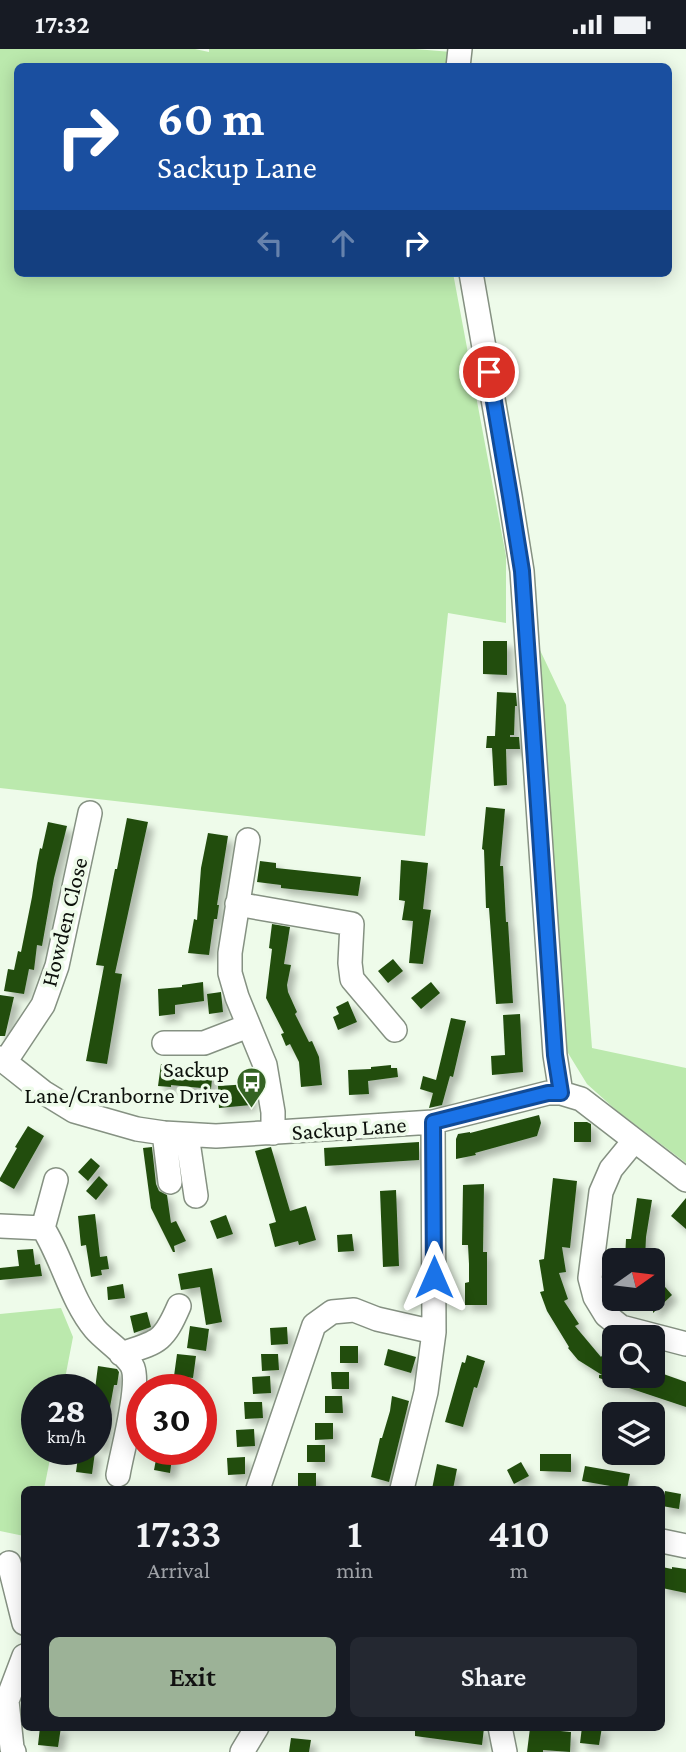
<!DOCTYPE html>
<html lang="en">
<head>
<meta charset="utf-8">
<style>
  body { margin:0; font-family:"Crimson Pro",serif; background:#242831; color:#f1f3f6; height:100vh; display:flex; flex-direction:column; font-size:26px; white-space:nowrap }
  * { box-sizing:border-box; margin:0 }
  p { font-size:23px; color:#9ea1a6 }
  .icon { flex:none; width:38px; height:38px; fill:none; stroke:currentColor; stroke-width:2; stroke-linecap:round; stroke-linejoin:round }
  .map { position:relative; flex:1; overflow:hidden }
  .sheet { position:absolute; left:21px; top:1437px; width:644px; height:245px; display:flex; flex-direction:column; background:#171b24; border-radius:10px; box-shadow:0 4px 18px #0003 }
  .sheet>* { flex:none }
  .top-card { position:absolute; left:14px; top:14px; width:658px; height:214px; border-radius:10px; box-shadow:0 4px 18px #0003; background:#1a4fa0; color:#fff; overflow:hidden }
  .needle { width:46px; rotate:76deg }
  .fabs { position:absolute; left:602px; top:1199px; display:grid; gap:14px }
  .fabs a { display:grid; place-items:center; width:63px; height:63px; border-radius:10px; background:#171b24; box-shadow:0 4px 18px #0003; font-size:35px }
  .speed { position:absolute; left:21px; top:1325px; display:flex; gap:14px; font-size:35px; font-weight:700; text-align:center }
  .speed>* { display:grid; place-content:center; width:91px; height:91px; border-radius:50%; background:#171b24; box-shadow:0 4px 18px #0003; line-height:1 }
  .speed small { font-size:18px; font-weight:400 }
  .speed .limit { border:10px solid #d22; background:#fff; color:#111 }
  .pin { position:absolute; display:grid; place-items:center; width:60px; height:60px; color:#fff; margin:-30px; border:4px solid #fff; border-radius:50%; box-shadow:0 2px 7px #0007 }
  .me { position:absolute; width:77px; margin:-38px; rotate:0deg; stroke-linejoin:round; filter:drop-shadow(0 0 5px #0008) }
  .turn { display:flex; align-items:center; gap:24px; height:147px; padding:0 28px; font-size:32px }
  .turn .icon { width:91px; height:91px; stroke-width:2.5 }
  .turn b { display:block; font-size:49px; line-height:60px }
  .lanes { display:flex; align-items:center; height:66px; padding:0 28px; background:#0003; justify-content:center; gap:35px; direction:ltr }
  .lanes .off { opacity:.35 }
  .eta { display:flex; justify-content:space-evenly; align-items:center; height:119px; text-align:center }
  .eta b { font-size:42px; font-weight:600; line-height:49px }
  .button { display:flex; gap:14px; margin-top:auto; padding:14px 28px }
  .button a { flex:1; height:80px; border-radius:10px; background:#9cb297; color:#111; font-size:28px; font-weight:600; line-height:80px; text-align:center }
  .button a+a { background:#242831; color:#f1f3f6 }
  .status { display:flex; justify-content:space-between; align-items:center; height:49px; padding:0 35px; background:#171b24; direction:ltr }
  .status svg { height:19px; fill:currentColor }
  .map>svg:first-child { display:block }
  .green { fill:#bbe9ad }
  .building { fill:#224e11; filter:url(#shadow) }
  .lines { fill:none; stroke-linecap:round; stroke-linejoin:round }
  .minor-casing { stroke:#859182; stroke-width:26 }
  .minor { stroke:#fff; stroke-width:23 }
  .route-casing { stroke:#114b97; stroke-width:18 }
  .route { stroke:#1a73e8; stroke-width:12 }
  .labels { text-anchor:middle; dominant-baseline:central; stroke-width:7; stroke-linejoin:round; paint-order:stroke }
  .street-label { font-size:23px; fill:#0c100b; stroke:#eefbea }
  .poi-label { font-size:23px; fill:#0c100b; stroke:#eefbea; text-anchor:end }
</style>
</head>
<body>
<div class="status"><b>17:32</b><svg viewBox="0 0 49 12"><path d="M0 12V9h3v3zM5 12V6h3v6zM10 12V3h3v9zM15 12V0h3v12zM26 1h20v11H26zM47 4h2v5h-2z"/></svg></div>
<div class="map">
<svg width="686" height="1703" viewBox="0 0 686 1703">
  <defs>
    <filter id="shadow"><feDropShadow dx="6" dy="6" stdDeviation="3.5" flood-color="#0004"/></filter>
  </defs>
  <rect width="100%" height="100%" fill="#eefbea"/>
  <path class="green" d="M0,0H195L209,3V0H415L452,3L451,18H18V224H453L506,507V574L448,564L425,787L0,739Z
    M530,580L566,656L592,999L686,1019V1114L616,1061L587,1035L568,1004L562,981Z
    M61,1259L73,1288L63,1340H37V1400H52L44,1440H24V1487L0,1482V1265Z"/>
  <path class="building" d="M483,592H507V626L483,625Z
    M497,643L516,644L517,657H515L514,686H510V688H519L520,700H506L507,736L494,737L492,699H486L487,687H495Z
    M486,758L505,760L500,817H503L506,873H508L513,954L496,955L489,859H486L484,801L482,800Z
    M127,769L148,773L115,924L122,925L107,1015L86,1012L104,917L96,916L115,820H117Z
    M48,773L67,777L54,829L42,897L37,896L34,921L29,920L24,945L4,942L8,920L14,921L18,902L21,903L32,848L37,814L40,799L42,800Z
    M208,784L228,787L217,856H219L217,870H214L209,906L188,904L194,870L197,871L201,819Z
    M401,811L428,814L423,860L431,861L423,915L409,914L413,872L402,871L405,852L399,851Z
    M260,812L276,814V819L361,828L358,847L281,839V836L257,833Z
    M272,875L290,878L284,915L291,916L287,936L288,943L297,963L295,965L309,993L312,992L319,1008L322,1036L301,1038L299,1013L290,995L286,997L281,985L284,984L266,949L272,900L269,899Z
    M393,910L403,922L388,934L378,922Z
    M203,933L204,952L175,956V965L159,967L158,940L182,938V936Z
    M431,933L440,944L421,960L411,949Z
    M221,943L223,963L209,965L207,945Z
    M0,946L14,948L5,987H0Z
    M348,952L357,973L338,981L333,968L339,965L336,958Z
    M520,965L523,1023L492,1026L491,1007L505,1006L503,966Z
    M451,969L466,972L453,1028L450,1027L442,1056L429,1059L433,1044L420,1040L423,1027L436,1031Z
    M161,1015L213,1020L211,1040L171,1036V1038L158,1037Z
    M391,1016V1019H397L398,1028L368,1032L369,1045L349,1046L348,1021L371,1020V1018Z
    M250,1035L251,1056L219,1059L218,1037Z
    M539,1066L541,1074L537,1087L475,1104L476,1106L456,1110V1090L458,1085L470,1083V1084Z
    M574,1073H587L591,1075V1093H574Z
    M28,1077L44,1087L14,1140L0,1132V1129L17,1099L15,1098Z
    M419,1093V1111L325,1117L324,1099Z
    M152,1098L156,1135L159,1142L167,1146L171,1174L176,1172L186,1192L174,1197L175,1203H173L151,1159L143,1099Z
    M271,1098L290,1162L306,1157L316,1191L299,1196L298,1192L275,1198L269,1175L276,1173L255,1102Z
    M91,1109L100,1117L88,1132L78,1123Z
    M99,1127L108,1136L96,1151L86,1142Z
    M553,1129L577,1132L570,1199L562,1198L566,1223L559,1224L568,1250L564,1252L579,1275L575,1277L601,1308L604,1304L614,1311V1326H654L655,1322L686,1333V1358L599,1329V1326H602L578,1311L568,1299L569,1298L547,1262L540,1243L544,1242L539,1211L544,1210Z
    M484,1135L483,1203H487V1256H465V1234L469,1233V1215L468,1196H462L463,1136Z
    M396,1141L399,1217L383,1218L380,1142Z
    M637,1149L652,1151L646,1188L645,1211H625L626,1190H631Z
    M686,1149V1180L671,1167Z
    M95,1165L100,1208L107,1207L109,1220L101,1221L102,1226L91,1228L86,1196L81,1197L78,1167Z
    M226,1166L233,1185L217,1190L210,1172Z
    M352,1185L354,1202L338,1203L337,1186Z
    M33,1200L35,1216L40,1215L42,1227L0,1231V1219L19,1217L17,1201Z
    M212,1219L222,1273L206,1276L200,1238L181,1241L178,1225Z
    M653,1224L672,1246L653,1264Z
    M123,1235L125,1249L108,1251L107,1238Z
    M147,1263L151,1278L134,1284L130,1267Z
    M190,1277L209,1280L206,1302L187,1299Z
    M287,1278L288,1295L271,1296L270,1279Z
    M340,1297H358V1314H340Z
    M388,1300L416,1308L411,1324L384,1316Z
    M177,1305L196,1307L193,1329L174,1327Z
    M261,1305H278L279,1321L262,1322Z
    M467,1306L485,1312L477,1339L474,1338L463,1378L445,1373L462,1313L465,1314Z
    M98,1317L117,1320L119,1323L117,1336H114L103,1397H96V1340H95Z
    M331,1323H349V1340H332Z
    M270,1327L271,1344L253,1345L252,1328Z
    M325,1347H342L343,1364H325Z
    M392,1347L409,1352L389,1433L371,1428L380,1389H382L390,1362Z
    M244,1353H262L263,1369L245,1370Z
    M315,1374H333V1390L315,1391Z
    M254,1380L255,1397L237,1398L236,1381Z
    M307,1396H325V1413H307Z
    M158,1400L173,1402L170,1424L154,1421Z
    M79,1401L95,1403L92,1425L76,1423Z
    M540,1405H571V1423L540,1422Z
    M245,1408V1425L228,1426L227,1409Z
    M521,1413L529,1427L514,1435L507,1421Z
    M437,1415L457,1420L453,1440H432Z
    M585,1417L630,1425L627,1440L582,1432Z
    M298,1424H316V1440H298Z
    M665,1442L681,1445L679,1460L662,1457Z
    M662,1518L672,1520V1518L686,1520V1544L662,1539Z
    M40,1678H61L58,1698L38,1696Z
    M415,1678L484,1679L482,1696L415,1687Z
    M582,1678H602L599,1696L580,1694Z
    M530,1679L571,1683L570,1703L543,1701V1703H527Z
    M291,1689L311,1691L309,1703H289Z"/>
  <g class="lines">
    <defs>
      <path id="minor" d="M458,18L460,0
        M471,224L510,447L522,522L555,1006L561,1044
        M248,791L230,904V924L237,948L265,1016L273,1063V1084
        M237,855L352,875L350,914L352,930L395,981
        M164,994H204L248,977
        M0,1009L43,1043L74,1062L137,1080L164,1084L216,1087L433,1073L548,1044H561L581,1050L686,1131
        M5,1013L43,956L57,917L90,764
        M164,1084L170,1133
        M187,1086L196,1147
        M634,1092L611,1120L601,1143L590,1229L595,1248L606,1266L621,1278L686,1295
        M0,1177L43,1179C63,1211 71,1251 95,1280C104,1291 128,1306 133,1319C140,1339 122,1402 118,1426
        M43,1179L56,1131
        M121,1305C158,1293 163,1294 179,1257
        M258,1440L314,1276L332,1263L354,1261L377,1270L434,1283L433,1073
        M402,1440L426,1343L434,1283
        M662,1492L686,1497
        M9,1514L24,1574
        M500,1678L505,1703
        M14,1703L12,1699L7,1652L24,1607
        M242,1703L257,1678"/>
    </defs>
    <use href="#minor" class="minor-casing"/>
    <use href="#minor" class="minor"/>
  </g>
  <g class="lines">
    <defs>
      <path id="route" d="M434,1228L433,1073L548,1044H561L555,1006L522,522L510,447L489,323"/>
    </defs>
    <use href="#route" class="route-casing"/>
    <use href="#route" class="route"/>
  </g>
  <defs>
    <symbol id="bus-pin" viewBox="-11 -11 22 30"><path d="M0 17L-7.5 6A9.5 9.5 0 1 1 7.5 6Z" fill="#346323" stroke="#eefbea"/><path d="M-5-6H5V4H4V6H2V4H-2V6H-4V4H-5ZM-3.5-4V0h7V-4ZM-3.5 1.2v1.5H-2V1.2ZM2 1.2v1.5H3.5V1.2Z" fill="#fff"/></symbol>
  </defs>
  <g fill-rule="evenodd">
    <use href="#bus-pin" x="234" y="1016" width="35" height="47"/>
  </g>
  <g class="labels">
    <g class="street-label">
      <text transform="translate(64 873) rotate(-76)">Howden Close</text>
      <text transform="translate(349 1079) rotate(-4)">Sackup Lane</text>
    </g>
    <g class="poi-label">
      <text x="229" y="1020">Sackup<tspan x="229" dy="26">Lane/Cranborne Drive</tspan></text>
    </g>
  </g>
</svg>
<div class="fabs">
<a><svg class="needle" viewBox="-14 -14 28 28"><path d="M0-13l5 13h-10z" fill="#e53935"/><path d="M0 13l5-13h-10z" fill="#9ea1a6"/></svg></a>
<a><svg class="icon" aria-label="search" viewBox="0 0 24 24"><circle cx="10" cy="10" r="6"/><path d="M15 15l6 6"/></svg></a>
<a><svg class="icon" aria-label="layers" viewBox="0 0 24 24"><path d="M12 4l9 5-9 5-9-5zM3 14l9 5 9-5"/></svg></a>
</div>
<div class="speed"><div>28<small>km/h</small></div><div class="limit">30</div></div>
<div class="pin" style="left:489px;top:323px;background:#d93025"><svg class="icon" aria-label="arrive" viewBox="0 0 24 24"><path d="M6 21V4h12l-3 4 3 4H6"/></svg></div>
<svg class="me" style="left:434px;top:1228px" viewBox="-20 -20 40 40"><path d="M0-17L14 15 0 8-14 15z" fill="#1a73e8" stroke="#fff" stroke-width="4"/></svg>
<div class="top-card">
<div class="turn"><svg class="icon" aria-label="right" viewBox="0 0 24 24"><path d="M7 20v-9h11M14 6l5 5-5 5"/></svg><div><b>60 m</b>Sackup Lane</div></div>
<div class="lanes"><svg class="icon off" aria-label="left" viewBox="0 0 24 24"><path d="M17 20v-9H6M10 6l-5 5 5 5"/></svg><svg class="icon off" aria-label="ahead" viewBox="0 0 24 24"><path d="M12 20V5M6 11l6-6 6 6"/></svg><svg class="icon" aria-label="right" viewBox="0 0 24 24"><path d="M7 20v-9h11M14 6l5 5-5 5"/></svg></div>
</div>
<section class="sheet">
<div class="eta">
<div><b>17:33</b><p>Arrival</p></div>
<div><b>1</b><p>min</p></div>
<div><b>410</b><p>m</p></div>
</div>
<div class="button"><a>Exit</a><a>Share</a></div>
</section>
</div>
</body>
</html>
